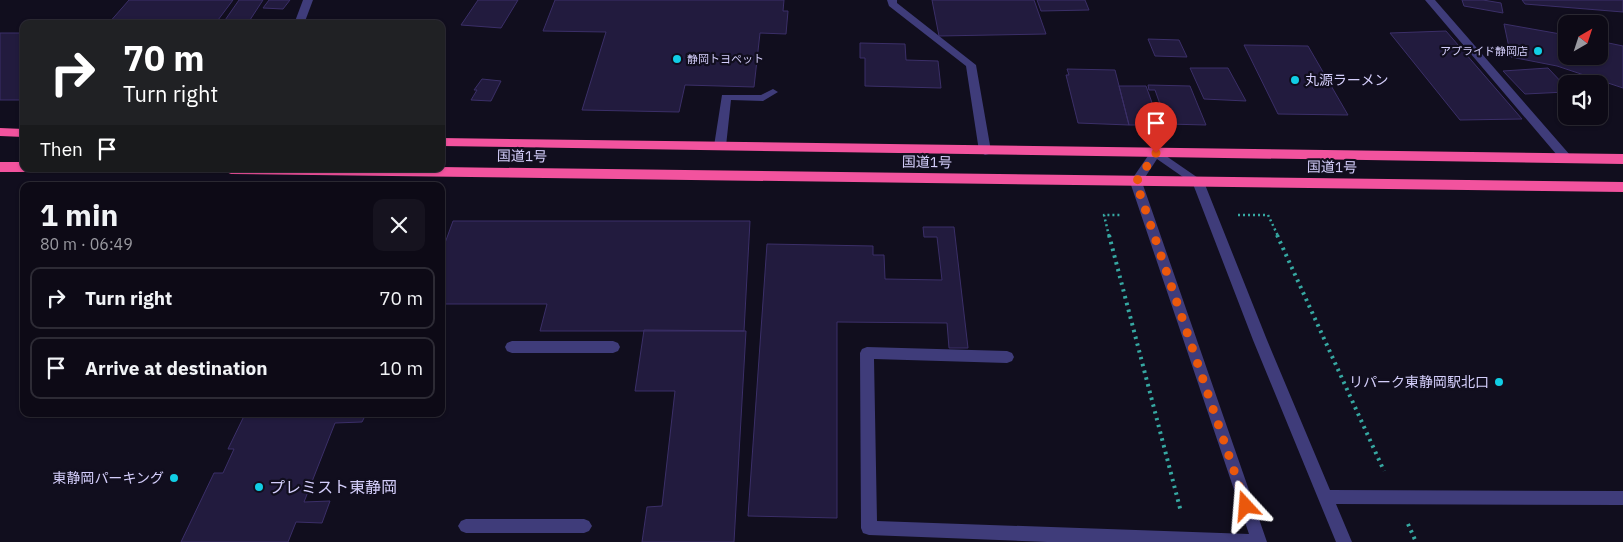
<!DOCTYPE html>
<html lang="en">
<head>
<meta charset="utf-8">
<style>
  body { margin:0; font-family:"IBM Plex Sans","Noto Sans JP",sans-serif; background:#16131f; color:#f1f3f6; height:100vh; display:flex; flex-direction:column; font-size:19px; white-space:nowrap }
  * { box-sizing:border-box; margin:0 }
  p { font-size:16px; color:#9a9aa1 }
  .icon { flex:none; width:28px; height:28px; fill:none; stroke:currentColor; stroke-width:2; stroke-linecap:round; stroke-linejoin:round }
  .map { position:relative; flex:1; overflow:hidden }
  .drawer { position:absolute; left:20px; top:182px; width:425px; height:235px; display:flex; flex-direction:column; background:#0d0a16; border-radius:10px; box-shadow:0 1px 4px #0004,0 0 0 1px #2d2b35 }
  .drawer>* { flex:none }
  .banner { position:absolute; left:20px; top:20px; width:425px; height:152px; border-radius:10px; box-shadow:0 1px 4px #0004,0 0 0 1px #2d2b35; background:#202124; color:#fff; overflow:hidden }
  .needle { width:32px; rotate:39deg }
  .buttons { position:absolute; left:1558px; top:15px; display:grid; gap:10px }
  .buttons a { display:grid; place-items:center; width:50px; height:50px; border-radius:10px; background:#0d0a16; box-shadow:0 1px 4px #0004,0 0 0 1px #2d2b35; font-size:25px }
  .pin { position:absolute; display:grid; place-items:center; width:42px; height:42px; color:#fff; margin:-51px -21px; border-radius:50% 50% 50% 0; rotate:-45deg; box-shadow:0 0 5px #0007 }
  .pin .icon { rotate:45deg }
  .me { position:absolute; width:55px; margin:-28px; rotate:341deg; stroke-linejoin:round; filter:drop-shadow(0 0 4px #0008) }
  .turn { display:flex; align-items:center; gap:18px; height:105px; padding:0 20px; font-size:22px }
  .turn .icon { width:65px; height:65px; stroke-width:2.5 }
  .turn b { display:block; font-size:35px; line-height:42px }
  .then { display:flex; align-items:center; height:48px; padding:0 20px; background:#0003; gap:10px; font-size:19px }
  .round { display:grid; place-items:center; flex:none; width:52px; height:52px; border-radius:10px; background:#16131f }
  .summary { display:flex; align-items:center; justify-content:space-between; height:85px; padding:0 20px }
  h1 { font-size:30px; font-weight:800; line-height:38px }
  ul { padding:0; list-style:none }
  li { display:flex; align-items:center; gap:15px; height:62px; margin:0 10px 8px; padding:0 10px; border:2px solid #2d2b35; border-radius:10px }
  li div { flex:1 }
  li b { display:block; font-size:19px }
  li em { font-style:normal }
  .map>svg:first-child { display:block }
  .building { fill:#221b3e; stroke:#3b2f68 }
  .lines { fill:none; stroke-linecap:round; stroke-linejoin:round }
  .path-far1 { stroke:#36a8a2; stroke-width:2.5; stroke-dasharray:2 3; stroke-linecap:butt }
  .path { stroke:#36a8a2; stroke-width:4; stroke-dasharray:2.5 4.5; stroke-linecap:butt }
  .minor { fill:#3f3c7a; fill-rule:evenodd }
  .highway { fill:#f2539e; fill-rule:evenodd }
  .route { stroke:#ea580c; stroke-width:9; stroke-dasharray:0 16.2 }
  .poi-dot { fill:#11cee5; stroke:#110e1e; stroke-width:2 }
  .labels { text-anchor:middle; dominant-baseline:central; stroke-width:4.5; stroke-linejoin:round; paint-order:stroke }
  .far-poi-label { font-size:11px; fill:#d4cefb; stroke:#110e1e; text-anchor:end }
  .poi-label { font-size:14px; fill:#d4cefb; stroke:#110e1e; text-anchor:end }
  .street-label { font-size:14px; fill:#d4cefb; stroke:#110e1e }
  .near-poi-label { font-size:16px; fill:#d4cefb; stroke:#110e1e; text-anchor:start }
</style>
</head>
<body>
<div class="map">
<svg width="1623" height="542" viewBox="0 0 1623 542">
  <rect width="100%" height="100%" fill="#110e1e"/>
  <path class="building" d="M129,0H233L215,24H108Z
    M239,0H263L248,23H223Z
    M269,0H290L283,9L263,8Z
    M478,0H518L501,28L461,25Z
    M555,0H784L783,11H788L786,34L760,33L754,87L685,85L679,112L582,110L606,32L543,31Z
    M932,0H1034L1046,34L939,36Z
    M1037,0H1085L1089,10L1041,11Z
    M1462,0H1483L1501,3L1503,13L1464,6Z
    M1522,0H1623V12L1525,4Z
    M1504,24L1566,35V56H1599V41L1623,46V88L1557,66L1511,57Z
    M1446,31L1522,119L1460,120L1390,33Z
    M0,33H24V46L20,51H24V100H0Z
    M1148,39L1179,40L1187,57L1155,56Z
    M860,43L905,44L906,60L938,61L941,88L865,86V58H860Z
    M1244,45L1308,46L1348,115L1278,114Z
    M1190,68H1228L1246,101L1204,99Z
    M1548,68L1566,87V92L1525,94L1503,71Z
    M1067,69L1115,70L1129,125L1078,123L1066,75H1069Z
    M482,79L501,81L491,101L471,100L477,90H474Z
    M1148,85L1190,86L1206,125L1167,124L1155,90H1149Z
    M1119,86H1146L1160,125H1129Z
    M453,221H750L744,331H540L547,304H441V254Z
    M923,227H954L968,348H949L947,323L837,322V518L748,516L767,244L873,246V255H884L885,279L942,280L937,237H924Z
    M644,330L746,331L734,542H642L647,507L662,506L675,391H635Z
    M245,414H366L362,422L335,423L304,502L330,501L322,523L296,522L288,542H181L214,473H223L234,449H228Z"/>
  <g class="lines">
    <path class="path-far1" d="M1238,215H1268L1278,236
      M1109,236L1104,215H1122"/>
    <path class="path" d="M1109,235L1181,512
      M1277,235L1384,471
      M1408,524L1416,542"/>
    <path class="minor" d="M303,0H313L304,24H294Z
      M887,0H897V3L976,65L991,151L989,154L985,155L979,151L966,66L889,6Z
      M1425,0H1435L1570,155L1572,158L1570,161H1562Z
      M773,89L778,92L763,101L731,100L726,146L720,150L716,149L714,146L722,95H761Z
      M1156,149L1204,182L1267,340L1330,490L1623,491V505L1336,504L1352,542H1336L1253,340L1193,184L1157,159L1142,182L1267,542H1047L869,535L863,533L861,528L860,353L862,349L867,347L1007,351L1012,353L1014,357L1012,361L1007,363L874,359L877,521L1249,534L1130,182L1152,150Z
      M512,341H613L618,343L620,347L618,351L613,353H512L507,351L505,347L507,343Z
      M466,519H584L589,521L592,526L589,531L584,533H466L461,531L458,526L461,521Z"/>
    <path class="highway" d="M0,128L24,129V137L0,136Z
      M441,138L1623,154V164L441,146Z
      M0,162H24V169H30L24,172H0Z
      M441,167L1623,182V192L231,174L226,172L224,169H441Z"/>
  </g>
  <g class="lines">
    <path class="route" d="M1156,153L1136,182L1246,506"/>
  </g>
  <g class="poi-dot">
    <circle cx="1538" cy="51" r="5"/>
    <circle cx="677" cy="59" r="5"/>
    <circle cx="1295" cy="80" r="5"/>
    <circle cx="1499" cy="382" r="5"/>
    <circle cx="174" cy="478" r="5"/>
    <circle cx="259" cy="487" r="5"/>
  </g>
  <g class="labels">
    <g class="far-poi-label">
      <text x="1528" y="51">アプライド静岡店</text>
      <text x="687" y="59" text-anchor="start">静岡トヨペット</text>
    </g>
    <g class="poi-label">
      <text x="1305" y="80" text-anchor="start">丸源ラーメン</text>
      <text x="1489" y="382">リパーク東静岡駅北口</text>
      <text x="164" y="478">東静岡パーキング</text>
    </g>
    <g class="street-label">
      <text transform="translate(522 156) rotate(1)">国道1号</text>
      <text transform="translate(927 162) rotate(1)">国道1号</text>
      <text transform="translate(1332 167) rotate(1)">国道1号</text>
    </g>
    <g class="near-poi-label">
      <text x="269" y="487">プレミスト東静岡</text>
    </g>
  </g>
</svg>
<div class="buttons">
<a><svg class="needle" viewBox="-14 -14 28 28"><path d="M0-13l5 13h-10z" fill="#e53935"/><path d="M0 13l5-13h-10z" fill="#9a9aa1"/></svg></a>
<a><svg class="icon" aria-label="sound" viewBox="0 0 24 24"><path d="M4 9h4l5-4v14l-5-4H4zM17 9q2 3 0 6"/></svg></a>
</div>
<div class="pin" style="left:1156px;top:153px;background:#d93025"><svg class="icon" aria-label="arrive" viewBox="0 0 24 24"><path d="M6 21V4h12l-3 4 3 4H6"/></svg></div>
<svg class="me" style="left:1246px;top:506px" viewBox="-20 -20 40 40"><path d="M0-17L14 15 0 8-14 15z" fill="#ea580c" stroke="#fff" stroke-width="4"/></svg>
<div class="banner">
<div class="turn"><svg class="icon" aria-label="right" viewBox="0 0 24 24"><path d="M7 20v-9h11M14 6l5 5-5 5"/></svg><div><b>70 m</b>Turn right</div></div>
<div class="then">Then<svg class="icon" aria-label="arrive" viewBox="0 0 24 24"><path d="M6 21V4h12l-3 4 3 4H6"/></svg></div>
</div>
<section class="drawer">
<div class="summary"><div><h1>1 min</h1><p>80 m · 06:49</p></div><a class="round"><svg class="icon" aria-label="close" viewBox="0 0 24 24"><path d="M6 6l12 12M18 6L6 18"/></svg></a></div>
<ul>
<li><svg class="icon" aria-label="right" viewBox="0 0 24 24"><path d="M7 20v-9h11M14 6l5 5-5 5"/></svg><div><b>Turn right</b></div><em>70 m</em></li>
<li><svg class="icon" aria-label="arrive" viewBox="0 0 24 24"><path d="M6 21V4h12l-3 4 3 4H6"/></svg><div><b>Arrive at destination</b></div><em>10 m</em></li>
</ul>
</section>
</div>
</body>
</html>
